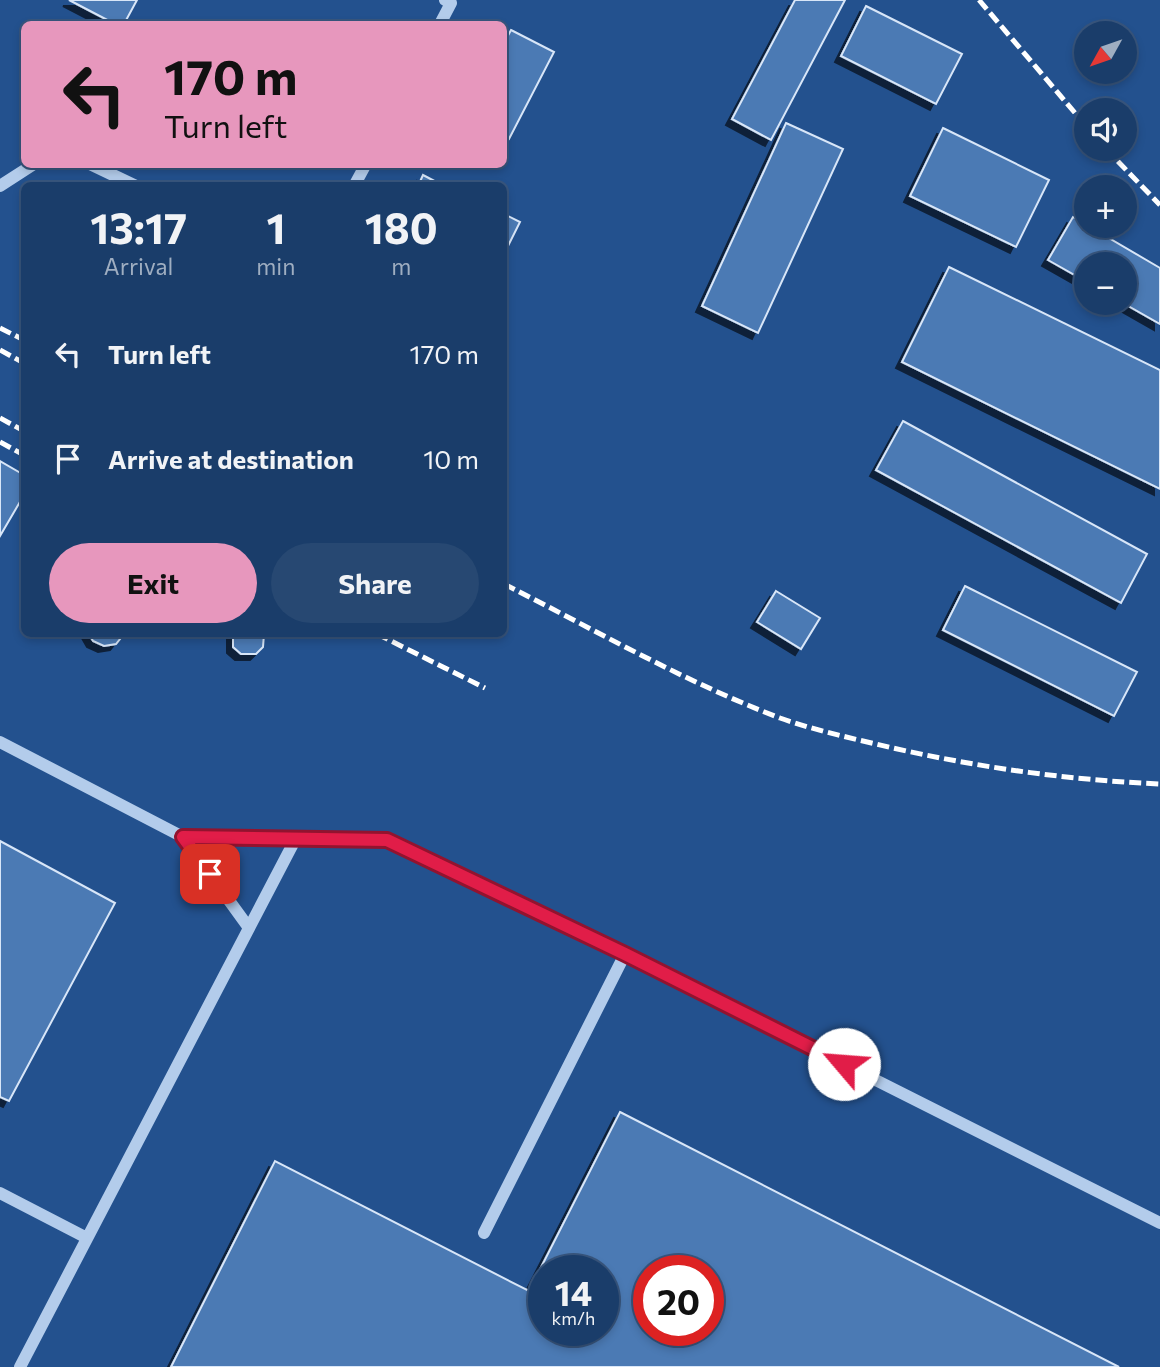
<!DOCTYPE html>
<html lang="en">
<head>
<meta charset="utf-8">
<style>
  body { margin:0; font-family:Commissioner,sans-serif; background:#274872; color:#f1f3f6; height:100vh; display:flex; flex-direction:column; font-size:26px; white-space:nowrap }
  * { box-sizing:border-box; margin:0 }
  p { font-size:23px; color:#9faec1 }
  .icon { flex:none; width:38px; height:38px; fill:none; stroke:currentColor; stroke-width:2; stroke-linecap:round; stroke-linejoin:round }
  .map { position:relative; flex:1; overflow:hidden }
  .details { position:absolute; left:21px; top:182px; width:486px; height:455px; display:flex; flex-direction:column; background:#1a3d6a; border-radius:10px; box-shadow:0 4px 10px #0003,0 0 0 2px #38567e }
  .details>* { flex:none }
  .top-card { position:absolute; left:21px; top:21px; width:486px; height:147px; border-radius:10px; box-shadow:0 4px 10px #0003,0 0 0 2px #38567e; background:#e797bd; color:#111; overflow:hidden }
  .needle { width:46px; rotate:230deg }
  .controls { position:absolute; left:1074px; top:21px; display:grid; gap:14px }
  .controls a { display:grid; place-items:center; width:63px; height:63px; border-radius:50%; background:#1a3d6a; box-shadow:0 4px 10px #0003,0 0 0 2px #38567e; font-size:35px }
  .speed { position:absolute; left:528px; top:1255px; display:flex; gap:14px; font-size:35px; font-weight:700; text-align:center }
  .speed>* { display:grid; place-content:center; width:91px; height:91px; border-radius:50%; background:#1a3d6a; box-shadow:0 4px 10px #0003,0 0 0 2px #38567e; line-height:1 }
  .speed small { font-size:18px; font-weight:400 }
  .speed .limit { border:10px solid #d22; background:#fff; color:#111 }
  .pin { position:absolute; display:grid; place-items:center; width:60px; height:60px; color:#fff; margin:-30px; border-radius:14px; box-shadow:0 4px 10px #0006 }
  .me { position:absolute; width:77px; margin:-38px; rotate:297deg; stroke-linejoin:round; filter:drop-shadow(0 0 5px #0008) }
  .turn { display:flex; align-items:center; gap:24px; height:147px; padding:0 28px; font-size:32px }
  .turn .icon { width:91px; height:91px; stroke-width:2.5 }
  .turn b { display:block; font-size:49px; line-height:60px }
  .eta { display:flex; justify-content:space-evenly; align-items:center; height:119px; text-align:center }
  .eta b { font-size:42px; font-weight:700; line-height:49px }
  .primary-button { display:flex; gap:14px; margin-top:auto; padding:14px 28px }
  .primary-button a { flex:1; height:80px; border-radius:42px; background:#e797bd; color:#111; font-size:28px; font-weight:700; line-height:80px; text-align:center }
  .primary-button a+a { background:#274872; color:#f1f3f6 }
  ul { padding:0; list-style:none }
  li { display:flex; align-items:center; gap:21px; height:105px; padding:0 28px }
  li div { flex:1 }
  li b { display:block; font-size:26px }
  li em { font-style:normal }
  .map>svg:first-child { display:block }
  .building { fill:#4c7ab4; stroke:#d8e6f8; stroke-width:2; fill-rule:evenodd; filter:url(#shadow) }
  .lines { fill:none; stroke-linecap:round; stroke-linejoin:round }
  .minor { stroke:#b3cceb; stroke-width:12 }
  .rail { stroke:#fff; stroke-width:5; stroke-dasharray:12 5; stroke-linecap:butt }
  .route-casing { stroke:#92132f; stroke-width:18 }
  .route { stroke:#e11d48; stroke-width:12 }
</style>
</head>
<body>
<div class="map">
<svg width="1160" height="1367" viewBox="0 0 1160 1367">
  <defs>
    <filter id="shadow"><feDropShadow dx="-6" dy="6" stdDeviation="0" flood-color="#0009"/></filter>
  </defs>
  <rect width="100%" height="100%" fill="#23518e"/>
  <path class="building" d="M69,0H137L124,24H115Z
    M795,0H845L771,140L732,119Z
    M866,6L962,54L936,104L841,56Z
    M511,30L554,52L509,139L504,137V43Z
    M786,123L843,149L758,333L702,306Z
    M943,128L1049,180L1016,247L910,196Z
    M423,175L444,186H418Z
    M504,214L520,222L504,254Z
    M1073,217L1160,268V324L1123,303L1125,264H1087V282L1048,260Z
    M949,267L1160,370V489L902,362Z
    M903,421L1147,554L1121,603L876,470Z
    M0,461L24,475V495L0,536Z
    M965,586L1137,672L1114,716L943,630Z
    M776,591L820,618L801,649L757,622Z
    M89,634H124L116,644L104,646L93,641Z
    M233,634H264L263,647L256,654H241L233,647Z
    M0,841L115,903L9,1101L0,1097Z
    M620,1112L1119,1367H171L275,1161L529,1291ZM544,1270H604V1330H544ZM649,1270H709V1330H649Z"/>
  <g class="lines">
    <path class="minor" d="M440,24L451,3L445,0
      M90,164L136,186
      M0,186L34,164
      M354,186L366,164
      M0,742L183,837L387,840L625,954L1160,1223
      M183,837L249,928
      M0,1193L87,1238
      M484,1233L625,954
      M20,1367L295,840"/>
    <path class="rail" d="M979,0L1087,127
      M1106,149L1160,205
      M0,328L24,340
      M0,350L24,363
      M0,418L24,431
      M0,442L24,455
      M504,584C595,630 685,682 780,718C817,731 855,739 893,748C982,768 1069,780 1160,784
      M377,634L485,688"/>
  </g>
  <g class="lines">
    <defs>
      <path id="route" d="M210,874L183,837L387,840L625,954L844,1064"/>
    </defs>
    <use href="#route" class="route-casing"/>
    <use href="#route" class="route"/>
  </g>
</svg>
<div class="controls">
<a><svg class="needle" viewBox="-14 -14 28 28"><path d="M0-13l5 13h-10z" fill="#e53935"/><path d="M0 13l5-13h-10z" fill="#9faec1"/></svg></a>
<a><svg class="icon" aria-label="sound" viewBox="0 0 24 24"><path d="M4 9h4l5-4v14l-5-4H4zM17 9q2 3 0 6"/></svg></a>
<a>+</a>
<a>−</a>
</div>
<div class="speed"><div>14<small>km/h</small></div><div class="limit">20</div></div>
<div class="pin" style="left:210px;top:874px;background:#d93025"><svg class="icon" aria-label="arrive" viewBox="0 0 24 24"><path d="M6 21V4h12l-3 4 3 4H6"/></svg></div>
<svg class="me" style="left:844px;top:1064px" viewBox="-20 -20 40 40"><circle r="19" fill="#fff"/><path d="M0-13L10 11 0 6-10 11z" fill="#e11d48"/></svg>
<div class="top-card">
<div class="turn"><svg class="icon" aria-label="left" viewBox="0 0 24 24"><path d="M17 20v-9H6M10 6l-5 5 5 5"/></svg><div><b>170 m</b>Turn left</div></div>
</div>
<section class="details">
<div class="eta">
<div><b>13:17</b><p>Arrival</p></div>
<div><b>1</b><p>min</p></div>
<div><b>180</b><p>m</p></div>
</div>
<ul>
<li><svg class="icon" aria-label="left" viewBox="0 0 24 24"><path d="M17 20v-9H6M10 6l-5 5 5 5"/></svg><div><b>Turn left</b></div><em>170 m</em></li>
<li><svg class="icon" aria-label="arrive" viewBox="0 0 24 24"><path d="M6 21V4h12l-3 4 3 4H6"/></svg><div><b>Arrive at destination</b></div><em>10 m</em></li>
</ul>
<div class="primary-button"><a>Exit</a><a>Share</a></div>
</section>
</div>
</body>
</html>
